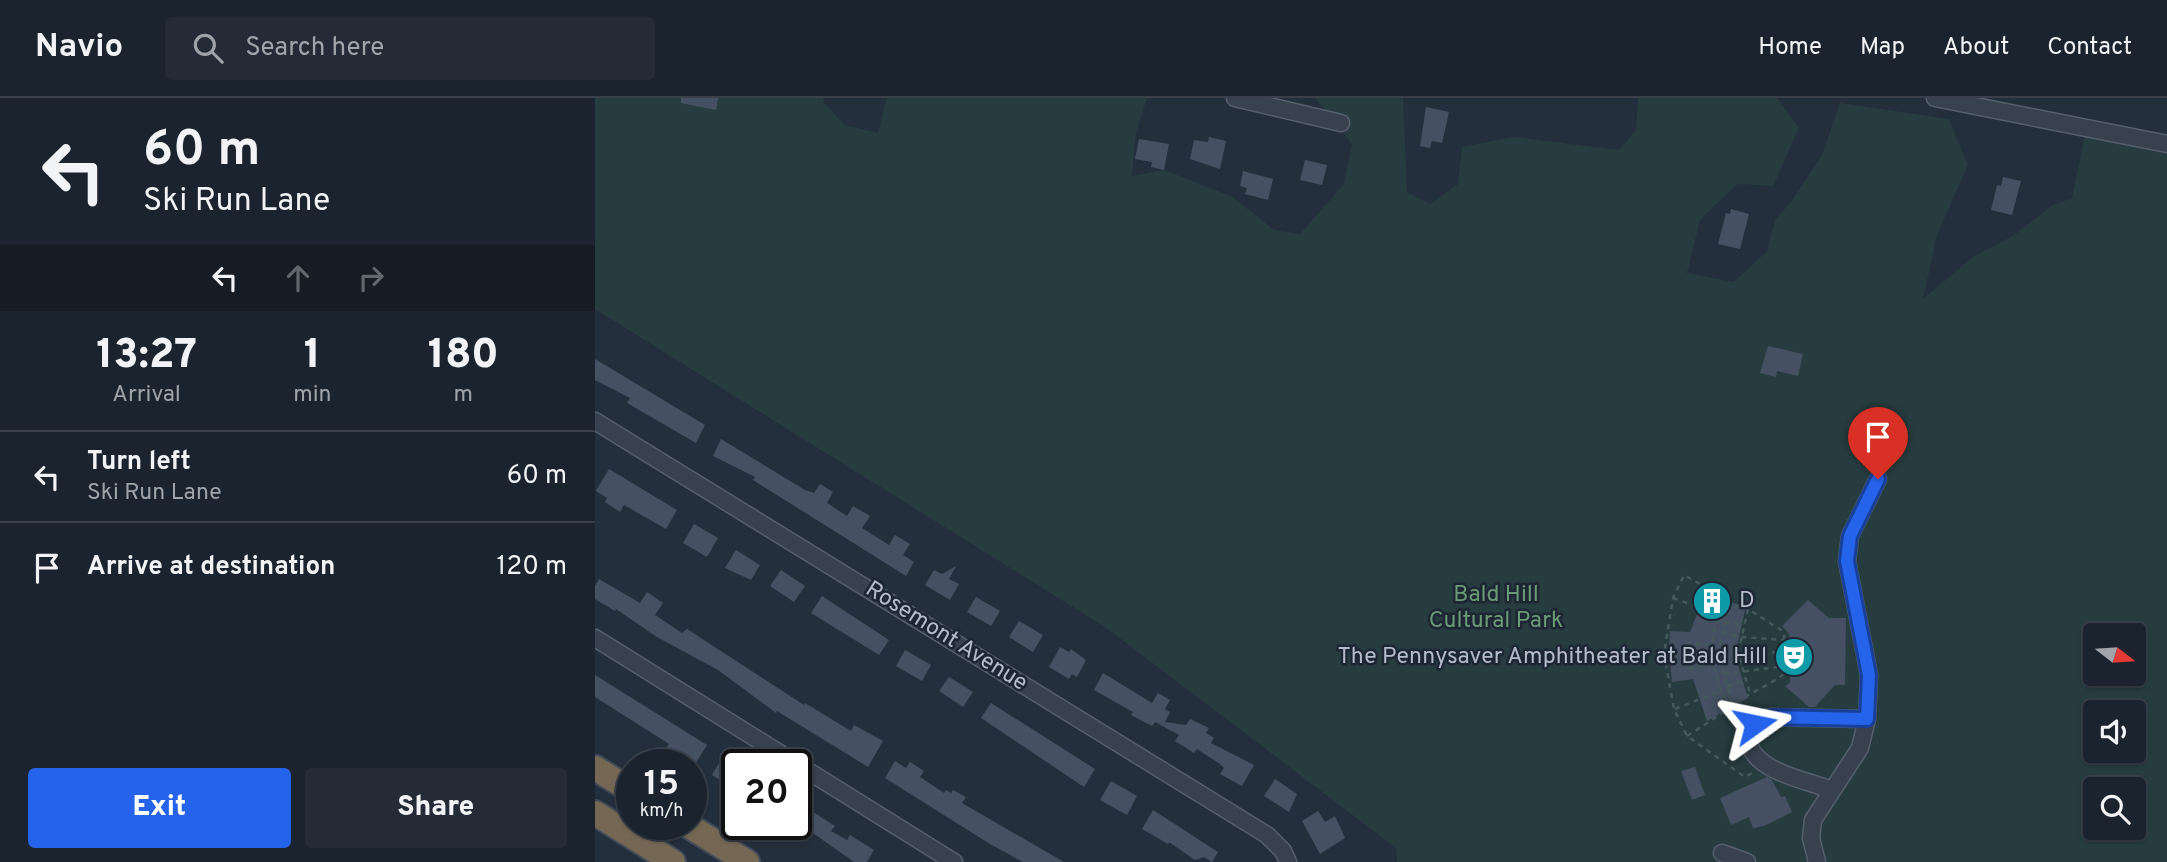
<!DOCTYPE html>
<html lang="en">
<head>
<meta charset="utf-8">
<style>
  body { margin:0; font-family:Overpass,sans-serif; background:#242b36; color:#f1f3f6; height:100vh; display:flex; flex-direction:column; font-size:26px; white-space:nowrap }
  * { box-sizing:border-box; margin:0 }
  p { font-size:23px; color:#a0a4aa }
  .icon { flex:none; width:38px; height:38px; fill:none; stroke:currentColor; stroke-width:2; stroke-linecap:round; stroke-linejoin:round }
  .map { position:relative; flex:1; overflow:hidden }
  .details { display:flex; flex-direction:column; background:#1b232e; width:595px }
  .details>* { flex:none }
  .guide { background:#1b232e; color:#f1f3f6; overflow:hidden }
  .needle { width:46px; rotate:107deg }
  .buttons { position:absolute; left:1488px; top:525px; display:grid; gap:14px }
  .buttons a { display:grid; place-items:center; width:63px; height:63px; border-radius:7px; background:#1b232e; box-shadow:0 2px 5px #0004,0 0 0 2px #39404a; font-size:35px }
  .speed { position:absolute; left:21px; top:651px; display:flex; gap:14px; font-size:35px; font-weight:700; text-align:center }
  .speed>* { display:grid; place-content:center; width:91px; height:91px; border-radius:50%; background:#1b232e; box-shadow:0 2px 5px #0004,0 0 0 2px #39404a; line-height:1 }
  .speed small { font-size:18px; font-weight:400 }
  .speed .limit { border:4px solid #111; border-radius:10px; background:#fff; color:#111 }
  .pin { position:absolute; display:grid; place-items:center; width:60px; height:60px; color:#fff; margin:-72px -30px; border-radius:50% 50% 50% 0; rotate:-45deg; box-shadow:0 0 7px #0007 }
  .pin .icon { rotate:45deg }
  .me { position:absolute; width:77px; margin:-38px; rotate:78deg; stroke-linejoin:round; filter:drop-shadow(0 0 5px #0008) }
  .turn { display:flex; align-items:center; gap:24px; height:147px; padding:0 28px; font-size:32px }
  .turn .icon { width:91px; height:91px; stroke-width:2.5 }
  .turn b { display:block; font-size:49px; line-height:60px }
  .lanes { display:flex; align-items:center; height:66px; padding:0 28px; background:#0003; justify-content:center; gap:35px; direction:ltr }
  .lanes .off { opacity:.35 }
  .eta { display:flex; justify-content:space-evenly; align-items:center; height:119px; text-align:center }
  .eta b { font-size:42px; font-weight:800; line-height:49px }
  .primary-button { display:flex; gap:14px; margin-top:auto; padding:14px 28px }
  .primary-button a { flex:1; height:80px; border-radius:7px; background:#2563eb; color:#fff; font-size:28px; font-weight:800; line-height:80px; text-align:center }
  .primary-button a+a { background:#242b36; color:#f1f3f6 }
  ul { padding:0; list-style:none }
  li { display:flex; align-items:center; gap:21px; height:91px; padding:0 28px; border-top:2px solid #39404a }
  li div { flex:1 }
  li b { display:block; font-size:26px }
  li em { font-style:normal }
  header { display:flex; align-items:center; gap:42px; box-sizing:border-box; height:98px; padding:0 35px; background:#1b232e; border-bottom:2px solid #39404a }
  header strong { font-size:33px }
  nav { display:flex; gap:38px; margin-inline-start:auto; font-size:24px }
  .search { width:490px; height:63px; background:#242b36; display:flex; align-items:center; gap:18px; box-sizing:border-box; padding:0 24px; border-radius:7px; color:#a0a4aa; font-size:26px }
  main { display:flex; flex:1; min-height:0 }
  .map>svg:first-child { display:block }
  .green { fill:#263c3f; fill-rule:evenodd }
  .building { fill:#455162 }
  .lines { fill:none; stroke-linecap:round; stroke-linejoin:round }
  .minor-casing { stroke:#565f6c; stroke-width:19 }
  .highway-casing { stroke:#434c59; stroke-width:28 }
  .path { stroke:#44595c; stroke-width:2.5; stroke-dasharray:5 5; stroke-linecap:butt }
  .minor { stroke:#38414e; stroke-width:16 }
  .highway { stroke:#746855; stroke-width:24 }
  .route-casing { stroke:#184099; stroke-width:18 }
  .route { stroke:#2563eb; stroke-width:12 }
  .labels { text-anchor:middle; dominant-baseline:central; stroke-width:5; stroke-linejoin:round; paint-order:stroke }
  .park-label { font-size:23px; fill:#6b9a76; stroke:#1d2633 }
  .poi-label { font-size:23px; fill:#b4bcc9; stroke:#1d2633; text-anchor:start }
  .street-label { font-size:23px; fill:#b4bcc9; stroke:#1d2633 }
</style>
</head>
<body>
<header>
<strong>Navio</strong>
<div class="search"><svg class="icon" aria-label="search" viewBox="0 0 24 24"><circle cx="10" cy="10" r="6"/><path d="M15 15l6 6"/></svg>Search here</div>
<nav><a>Home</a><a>Map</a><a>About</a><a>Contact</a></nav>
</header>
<main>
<section class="details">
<div class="guide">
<div class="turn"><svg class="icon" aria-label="left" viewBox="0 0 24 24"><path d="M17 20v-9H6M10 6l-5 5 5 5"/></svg><div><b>60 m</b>Ski Run Lane</div></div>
<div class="lanes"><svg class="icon" aria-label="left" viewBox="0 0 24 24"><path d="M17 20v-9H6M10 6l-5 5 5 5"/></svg><svg class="icon off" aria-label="ahead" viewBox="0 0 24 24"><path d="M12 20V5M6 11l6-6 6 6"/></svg><svg class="icon off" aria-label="right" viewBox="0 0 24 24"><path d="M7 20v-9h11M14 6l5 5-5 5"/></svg></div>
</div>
<div class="eta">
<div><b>13:27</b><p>Arrival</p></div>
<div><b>1</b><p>min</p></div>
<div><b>180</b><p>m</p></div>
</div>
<ul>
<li><svg class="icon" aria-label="left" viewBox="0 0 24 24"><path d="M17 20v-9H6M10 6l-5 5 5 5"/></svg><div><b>Turn left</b><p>Ski Run Lane</p></div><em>60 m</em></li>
<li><svg class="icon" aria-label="arrive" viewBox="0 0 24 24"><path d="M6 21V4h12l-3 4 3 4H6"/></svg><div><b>Arrive at destination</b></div><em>120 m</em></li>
</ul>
<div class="primary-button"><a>Exit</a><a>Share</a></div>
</section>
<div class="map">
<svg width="1572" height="764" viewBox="0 0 1572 764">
  <rect width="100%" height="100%" fill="#242f3e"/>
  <path class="green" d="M0,0H229L228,4L250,27L283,35L292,0H552L541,34L537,78L569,72L638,99L679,132L705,136L749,86L757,46L720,0H808L812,94L835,106L863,86L867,49L918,39L1024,52L1041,32L1043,0H1182L1204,30L1178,88L1142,86L1105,122L1092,175L1139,184L1172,153L1180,122L1198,101L1227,57L1245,5L1354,21L1373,67L1342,137L1328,201L1379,158L1418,138L1458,107L1477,100L1490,37L1572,55V764H802L801,750L510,529L0,211ZM1500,537H1538V576H1500ZM1500,614H1538V653H1500ZM1500,691H1538V730H1500Z"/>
  <path class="building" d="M86,0H123L121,12L86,5Z
    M831,9L854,14L847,45L837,43L835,50L825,48Z
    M614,39L631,43L625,71L595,61L599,42L613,44Z
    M544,41L574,46L569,72L556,69L557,64L540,61Z
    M710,62L732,67L727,87L705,82Z
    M648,73L678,81L673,102L650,96L652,90L645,88Z
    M1408,79L1426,83L1417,117L1396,112L1402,87L1406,88Z
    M1136,111L1154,116L1145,151L1123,146L1131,115L1135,116Z
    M1173,248L1208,256L1203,278L1182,273L1181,279L1165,275Z
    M0,261L110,327L101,345L32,305L35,300L0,282Z
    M126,341L210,392L219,395L225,386L238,394L232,405L252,418L258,408L275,418L267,430L294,447L300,437L315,446L308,457L319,464L311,478L158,382L160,379L118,358Z
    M14,371L82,412L71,431L29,407L25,414L10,404L12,400L1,393Z
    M99,426L123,440L112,459L88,445Z
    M141,452L165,467L156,482L130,470Z
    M361,468L354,481L364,486L355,502L330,487L339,472L347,476Z
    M186,472L210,488L199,504L175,488Z
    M4,481L45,505L52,494L68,505L60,517L87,535L92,531L209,607L210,605L256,633L259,627L288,643L273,669L182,613L181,615L123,572L62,539L21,511L20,513L0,501V488Z
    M1112,491L1137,505L1151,508L1140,557L1153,600L1112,623L1098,581L1077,584L1074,551L1075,533L1095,534Z
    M227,498L294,542L284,557L216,515Z
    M381,499L405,513L396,528L372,514Z
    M1213,502L1234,520H1251L1250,587H1240L1220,609H1214L1190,588L1195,585L1194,536L1187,528Z
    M424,523L448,537L438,554L414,539Z
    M465,549L474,554L476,551L491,562L482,579L477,576L474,581L454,569Z
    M310,552L336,567L327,583L301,568Z
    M508,575L557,605L563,595L575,602L570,611L575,614L570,624L591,627L595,621L614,630L611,635L619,640L616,645L659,667L647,688L625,676L629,670L625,666L602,651L599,655L580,643L584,637L560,624L557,628L536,617L538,614L499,592Z
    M0,577L112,647L97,671L96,667H87L68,655L74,646L0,599Z
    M354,579L378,594L368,609L344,593Z
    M396,605L500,671L489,689L386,620Z
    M129,657L142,665V687L135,683L133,687L117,677Z
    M300,663L311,670L315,664L329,673L325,679L349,695L351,692L356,695L358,692L371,699L367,705L469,764H428L395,746L290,680Z
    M1100,669L1110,697L1097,702L1086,673Z
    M1172,679L1177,682L1186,699L1190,698L1197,714L1169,728L1158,730L1154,719L1136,727L1125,700Z
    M680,681L702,696L694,714L669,698Z
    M516,683L542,698L532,717L505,702Z
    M212,710L240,728L236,733L252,742L255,737L279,752L272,764H259L215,733L208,743L196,735Z
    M558,712L623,754L617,764L609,759L600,762L574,744L573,746L547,731Z
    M723,713L730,724L740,718L750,740L725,756L707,723Z"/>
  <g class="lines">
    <defs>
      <path id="minor" d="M640,0L746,25
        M1340,0L1572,46
        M0,323L672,737L688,753L693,764
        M0,540L359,764
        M1236,692C1210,681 1154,674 1152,637L1166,621L1176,619L1272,621
        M1127,755L1152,764
        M1222,764L1216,740L1218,722L1265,650L1272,621L1274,577L1252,463L1255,438L1283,381"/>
      <path id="highway" d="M0,670L37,693
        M0,715L78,764
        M91,726L152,764"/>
    </defs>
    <use href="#minor" class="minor-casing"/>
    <use href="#highway" class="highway-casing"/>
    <path class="path" d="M1078,500L1123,516
      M1130,501C1106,550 1120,581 1141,627
      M1153,511L1143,555L1156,598
      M1130,524L1149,528
      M1127,534L1146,539L1190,542
      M1115,547L1092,545L1093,571L1118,565
      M1069,556H1092
      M1117,556L1190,554
      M1129,576L1190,568
      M1132,588L1151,582
      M1137,605L1123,555L1135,503L1089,477L1078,500L1069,556L1079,611L1092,638L1150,679L1159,674
      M1080,611L1125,593
      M1092,638L1134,611C1138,602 1177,587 1190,575L1189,536L1186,532L1153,511L1134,507"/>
    <use href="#minor" class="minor"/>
    <use href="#highway" class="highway"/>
  </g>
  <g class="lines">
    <defs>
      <path id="route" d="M1160,626L1177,619L1272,621L1274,577L1252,463L1255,438L1283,381"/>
    </defs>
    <use href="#route" class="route-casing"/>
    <use href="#route" class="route"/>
  </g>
  <defs>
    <symbol id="building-disc" viewBox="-11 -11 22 22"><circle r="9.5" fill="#0f9aa8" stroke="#1d2633"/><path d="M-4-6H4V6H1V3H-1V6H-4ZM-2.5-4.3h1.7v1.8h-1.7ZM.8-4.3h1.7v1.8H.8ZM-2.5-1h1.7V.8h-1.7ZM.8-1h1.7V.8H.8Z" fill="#fff"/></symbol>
    <symbol id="theatre-disc" viewBox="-11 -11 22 22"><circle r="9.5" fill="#0f9aa8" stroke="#1d2633"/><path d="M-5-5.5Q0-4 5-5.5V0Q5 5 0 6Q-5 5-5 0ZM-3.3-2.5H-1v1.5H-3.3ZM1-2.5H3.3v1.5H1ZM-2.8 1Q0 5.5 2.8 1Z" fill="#fff"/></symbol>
  </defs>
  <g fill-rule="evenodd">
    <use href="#building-disc" x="1095" y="481" width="44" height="44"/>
    <use href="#theatre-disc" x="1177" y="537" width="44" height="44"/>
  </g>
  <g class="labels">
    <g class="park-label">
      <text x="901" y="497">Bald Hill<tspan x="901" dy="26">Cultural Park</tspan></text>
    </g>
    <g class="poi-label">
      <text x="1144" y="503">D</text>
      <text x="1172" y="559" text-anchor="end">The Pennysaver Amphitheater at Bald Hill</text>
    </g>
    <g class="street-label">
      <text transform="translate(351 539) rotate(32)">Rosemont Avenue</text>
    </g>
  </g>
</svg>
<div class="buttons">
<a><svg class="needle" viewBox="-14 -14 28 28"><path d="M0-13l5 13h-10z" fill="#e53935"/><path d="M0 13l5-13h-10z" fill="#a0a4aa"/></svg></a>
<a><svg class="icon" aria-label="sound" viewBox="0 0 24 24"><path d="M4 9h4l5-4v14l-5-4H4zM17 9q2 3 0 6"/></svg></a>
<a><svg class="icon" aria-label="search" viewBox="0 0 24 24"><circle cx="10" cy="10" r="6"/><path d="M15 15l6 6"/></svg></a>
</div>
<div class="speed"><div>15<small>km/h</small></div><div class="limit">20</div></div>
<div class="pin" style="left:1283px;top:381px;background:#d93025"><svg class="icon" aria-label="arrive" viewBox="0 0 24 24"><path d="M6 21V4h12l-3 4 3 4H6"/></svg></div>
<svg class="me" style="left:1160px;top:626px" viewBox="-20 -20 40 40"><path d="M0-17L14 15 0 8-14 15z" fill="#2563eb" stroke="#fff" stroke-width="4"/></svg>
</div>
</main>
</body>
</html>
